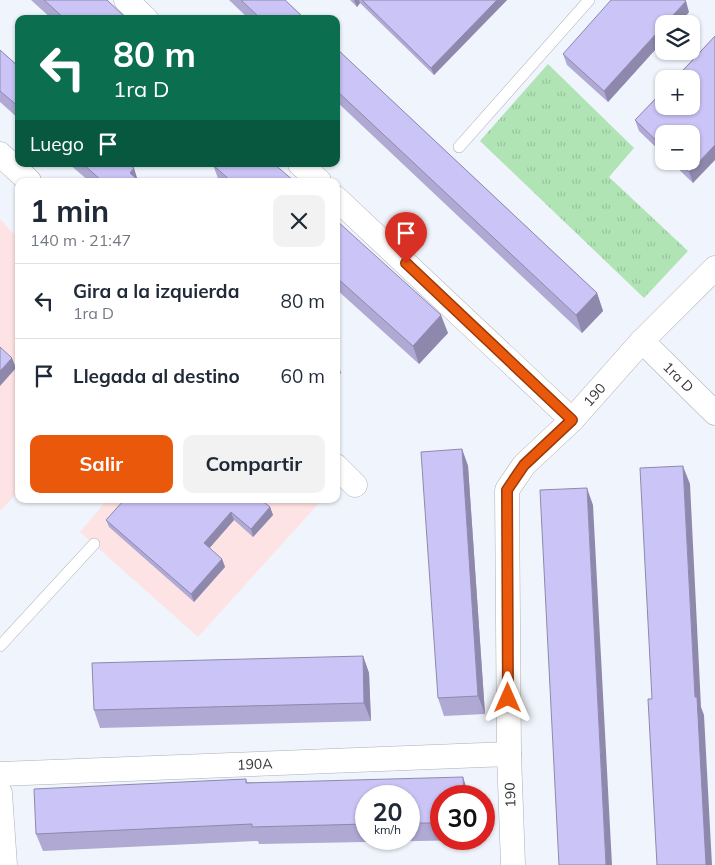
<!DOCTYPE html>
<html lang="es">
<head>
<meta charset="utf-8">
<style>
  body { margin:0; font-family:Mulish,sans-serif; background:#f2f2f3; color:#1f2937; height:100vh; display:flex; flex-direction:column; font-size:19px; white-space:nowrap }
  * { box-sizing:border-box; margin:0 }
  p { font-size:16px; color:#747a83 }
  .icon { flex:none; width:28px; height:28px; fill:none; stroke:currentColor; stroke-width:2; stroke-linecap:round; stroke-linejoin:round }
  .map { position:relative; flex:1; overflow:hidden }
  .details { position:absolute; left:15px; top:178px; width:325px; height:325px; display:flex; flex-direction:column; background:#fff; border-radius:10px; box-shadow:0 1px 4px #0004 }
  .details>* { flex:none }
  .hud { position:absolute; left:15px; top:15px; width:325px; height:152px; border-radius:10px; box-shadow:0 1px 4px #0004; background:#0b6e4f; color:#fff; overflow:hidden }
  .controls { position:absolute; left:655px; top:15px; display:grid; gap:10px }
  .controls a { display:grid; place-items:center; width:45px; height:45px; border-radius:10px; background:#fff; box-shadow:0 1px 4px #0004; font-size:25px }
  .speed { position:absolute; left:355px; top:785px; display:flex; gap:10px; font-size:25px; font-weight:700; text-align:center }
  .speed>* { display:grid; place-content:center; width:65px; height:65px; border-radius:50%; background:#fff; box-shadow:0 1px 4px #0004; line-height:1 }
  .speed small { font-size:12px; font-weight:400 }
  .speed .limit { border:8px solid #d22; background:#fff; color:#111 }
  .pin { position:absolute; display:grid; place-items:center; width:42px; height:42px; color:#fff; margin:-51px -21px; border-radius:50% 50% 50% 0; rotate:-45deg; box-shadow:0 0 5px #0007 }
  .pin .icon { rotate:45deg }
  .me { position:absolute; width:55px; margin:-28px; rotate:0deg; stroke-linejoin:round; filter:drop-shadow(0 0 4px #0008) }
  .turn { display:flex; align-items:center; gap:18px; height:105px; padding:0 15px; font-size:22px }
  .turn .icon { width:65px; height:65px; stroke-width:2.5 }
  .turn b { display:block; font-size:35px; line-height:42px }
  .then { display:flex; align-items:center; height:48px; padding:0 15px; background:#0003; gap:10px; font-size:19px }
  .round { display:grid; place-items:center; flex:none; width:52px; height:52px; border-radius:10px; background:#f2f2f3 }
  .head { display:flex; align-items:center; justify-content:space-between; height:85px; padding:0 15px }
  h1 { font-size:30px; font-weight:700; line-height:38px }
  .primary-button { display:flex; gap:10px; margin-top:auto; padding:10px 15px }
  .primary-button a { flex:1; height:58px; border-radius:10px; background:#ea580c; color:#fff; font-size:20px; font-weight:700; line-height:58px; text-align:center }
  .primary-button a+a { background:#f2f2f3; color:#1f2937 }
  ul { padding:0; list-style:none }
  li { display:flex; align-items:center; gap:15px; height:75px; padding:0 15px; border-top:1px solid #e0e1e3 }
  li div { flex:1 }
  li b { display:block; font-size:19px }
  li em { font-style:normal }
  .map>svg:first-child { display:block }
  .education { fill:#fee3e4 }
  .grass { fill:url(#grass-tufts) }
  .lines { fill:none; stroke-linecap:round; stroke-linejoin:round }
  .service-casing { stroke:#acafb7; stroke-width:12 }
  .minor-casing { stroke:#acafb7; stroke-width:25 }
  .service { stroke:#fff; stroke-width:11 }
  .minor { stroke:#fff; stroke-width:24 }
  .wall { fill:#afa9d4; fill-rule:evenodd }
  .shaded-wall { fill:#8e89ac }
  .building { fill:#cbc4f6; stroke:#8e89ac }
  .route-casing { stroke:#983908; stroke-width:12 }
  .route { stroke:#ea580c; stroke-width:9 }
  .labels { text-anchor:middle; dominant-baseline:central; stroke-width:4; stroke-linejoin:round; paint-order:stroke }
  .street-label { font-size:14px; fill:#353639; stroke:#fff }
</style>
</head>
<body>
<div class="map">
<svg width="715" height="865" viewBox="0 0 715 865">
  <defs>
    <pattern id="grass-tufts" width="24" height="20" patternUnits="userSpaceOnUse" patternTransform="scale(1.25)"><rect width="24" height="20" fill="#b0e4b5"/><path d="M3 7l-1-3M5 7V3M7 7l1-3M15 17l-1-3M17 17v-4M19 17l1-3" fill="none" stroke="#98c49c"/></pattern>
  </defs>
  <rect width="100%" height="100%" fill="#f0f4fc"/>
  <path class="education" d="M0,219L19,239V491L0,511Z
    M108,499H316L320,502L198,637L80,532Z"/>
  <path class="grass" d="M548,64L634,148L609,177L688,251L644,298L480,141Z"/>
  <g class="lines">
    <defs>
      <path id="service" d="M459,147L589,0
        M0,646L94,544"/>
      <g id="minor">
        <path d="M126,0L146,19"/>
        <path d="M0,154L29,181"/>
        <path d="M300,164L319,181"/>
        <path d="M336,198L572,420"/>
        <path id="s1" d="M642,341L715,413"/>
        <path d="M336,466L355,485"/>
        <path id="s2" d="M0,774L509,754"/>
        <path d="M0,793L5,865"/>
        <path id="s3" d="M513,865L509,754L507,490L524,465L572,420L642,341L715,268"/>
      </g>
    </defs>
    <use href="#service" class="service-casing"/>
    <use href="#minor" class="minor-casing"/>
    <use href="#service" class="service"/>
    <use href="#minor" class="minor"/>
  </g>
  <path class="wall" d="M31,0H107L127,19H52Z
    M229,0H285L305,19H249Z
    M350,0H507L434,75L360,3L357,7Z
    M689,12L679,24H664V40L608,102L567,65L563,54Z
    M715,36L693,183L670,161H691L664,134V155L639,131L635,120Z
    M336,48L597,293L603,311L582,333L336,101Z
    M0,50L19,67V119L0,102Z
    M69,164H128L139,181H89Z
    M213,165L294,181H219Z
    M336,220L448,333L419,364L336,289Z
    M462,449L468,466L485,714L444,716L438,698Z
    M270,507L273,515L253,537L234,520L209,548L222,559L225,567L194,602L109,527L106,520Z
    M363,656L369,673L371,721L100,728L94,710Z
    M246,779L247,782L469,795L441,796V839H471V840L259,844L258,841L43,851L36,834ZM366,796H409V839H366Z"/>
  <path class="shaded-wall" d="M354,0H359L360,3L357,7Z
    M497,0H507L434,75L431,68Z
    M686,1L689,12L679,24H665Z
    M664,25V40L608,102L604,91Z
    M715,145V160L693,183L689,172Z
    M134,168L138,181L130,173Z
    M597,293L603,311L582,333L576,315Z
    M441,315L448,333L419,364L413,346Z
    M12,358L16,368L0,386V371Z
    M336,358L341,373L336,378Z
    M462,449L468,466L485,714L478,696Z
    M683,466L690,484L701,707L704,715L712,865H706L695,697Z
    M587,488L593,505L612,865H606Z
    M270,507L273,515L253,537L251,529Z
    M231,512L234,520L207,551L204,543Z
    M222,559L225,567L194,602L191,594Z
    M363,656L369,673L371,721L364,703Z
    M463,777L469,795V796H464Z"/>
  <path class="building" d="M44,0H107L127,19H65Z
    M241,0H285L305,19H261Z
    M362,0H497L431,68Z
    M611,0H684L686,1L665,24H664V25L604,91L563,54Z
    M715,36V145L689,172L677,161H691V134H664V148L635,120L664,90V106H691V79H675Z
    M336,48L597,293L576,315L336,90Z
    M0,50L19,67V107L0,91Z
    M83,164H128L134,168L130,173L139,181H102Z
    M213,164H274L294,181H231L213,165Z
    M336,220L441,315L413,346L336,277Z
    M0,347L12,358L0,371Z
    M462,449L478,696L438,698L421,452Z
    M683,466L695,697H697L706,865H657L648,699H652L640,468Z
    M587,488L606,865H559L540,490Z
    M125,499H260L270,507L251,529L231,512L204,543L222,559L191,594L106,520Z
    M363,656L364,703L94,710L92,663Z
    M463,777L464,796H441V823H409V796H366V824L252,827V824L36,834L34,789L246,779V783Z"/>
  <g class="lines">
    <defs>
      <path id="route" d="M406,263L572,420L524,465L507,490L508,698"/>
    </defs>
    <use href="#route" class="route-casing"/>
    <use href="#route" class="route"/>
  </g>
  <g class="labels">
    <g class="street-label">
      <text stroke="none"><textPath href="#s1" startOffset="51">1ra D</textPath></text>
      <text stroke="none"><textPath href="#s3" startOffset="505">190</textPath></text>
      <text stroke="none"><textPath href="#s2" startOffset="255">190A</textPath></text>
      <text transform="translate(510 795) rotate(-92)">190</text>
    </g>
  </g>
</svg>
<div class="controls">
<a><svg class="icon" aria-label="layers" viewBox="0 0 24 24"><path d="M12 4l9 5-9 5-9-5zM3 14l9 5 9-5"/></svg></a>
<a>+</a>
<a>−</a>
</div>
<div class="speed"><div>20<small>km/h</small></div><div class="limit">30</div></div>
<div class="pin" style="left:406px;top:263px;background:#d93025"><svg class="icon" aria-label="arrive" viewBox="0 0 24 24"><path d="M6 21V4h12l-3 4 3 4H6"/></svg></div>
<svg class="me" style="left:508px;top:698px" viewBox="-20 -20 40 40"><path d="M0-17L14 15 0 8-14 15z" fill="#ea580c" stroke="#fff" stroke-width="4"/></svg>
<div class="hud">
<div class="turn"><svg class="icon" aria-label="left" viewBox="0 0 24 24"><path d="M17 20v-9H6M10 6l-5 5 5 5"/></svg><div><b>80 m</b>1ra D</div></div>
<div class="then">Luego<svg class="icon" aria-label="arrive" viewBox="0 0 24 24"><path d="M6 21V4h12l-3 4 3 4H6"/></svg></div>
</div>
<section class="details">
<div class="head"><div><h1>1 min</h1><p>140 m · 21:47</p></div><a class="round"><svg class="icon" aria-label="close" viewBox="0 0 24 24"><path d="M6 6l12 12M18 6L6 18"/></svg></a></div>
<ul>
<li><svg class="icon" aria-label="left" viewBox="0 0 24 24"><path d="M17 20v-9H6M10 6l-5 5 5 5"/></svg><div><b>Gira a la izquierda</b><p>1ra D</p></div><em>80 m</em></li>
<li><svg class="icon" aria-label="arrive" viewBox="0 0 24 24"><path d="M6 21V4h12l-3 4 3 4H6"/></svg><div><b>Llegada al destino</b></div><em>60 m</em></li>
</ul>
<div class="primary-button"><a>Salir</a><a>Compartir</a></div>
</section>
</div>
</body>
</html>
